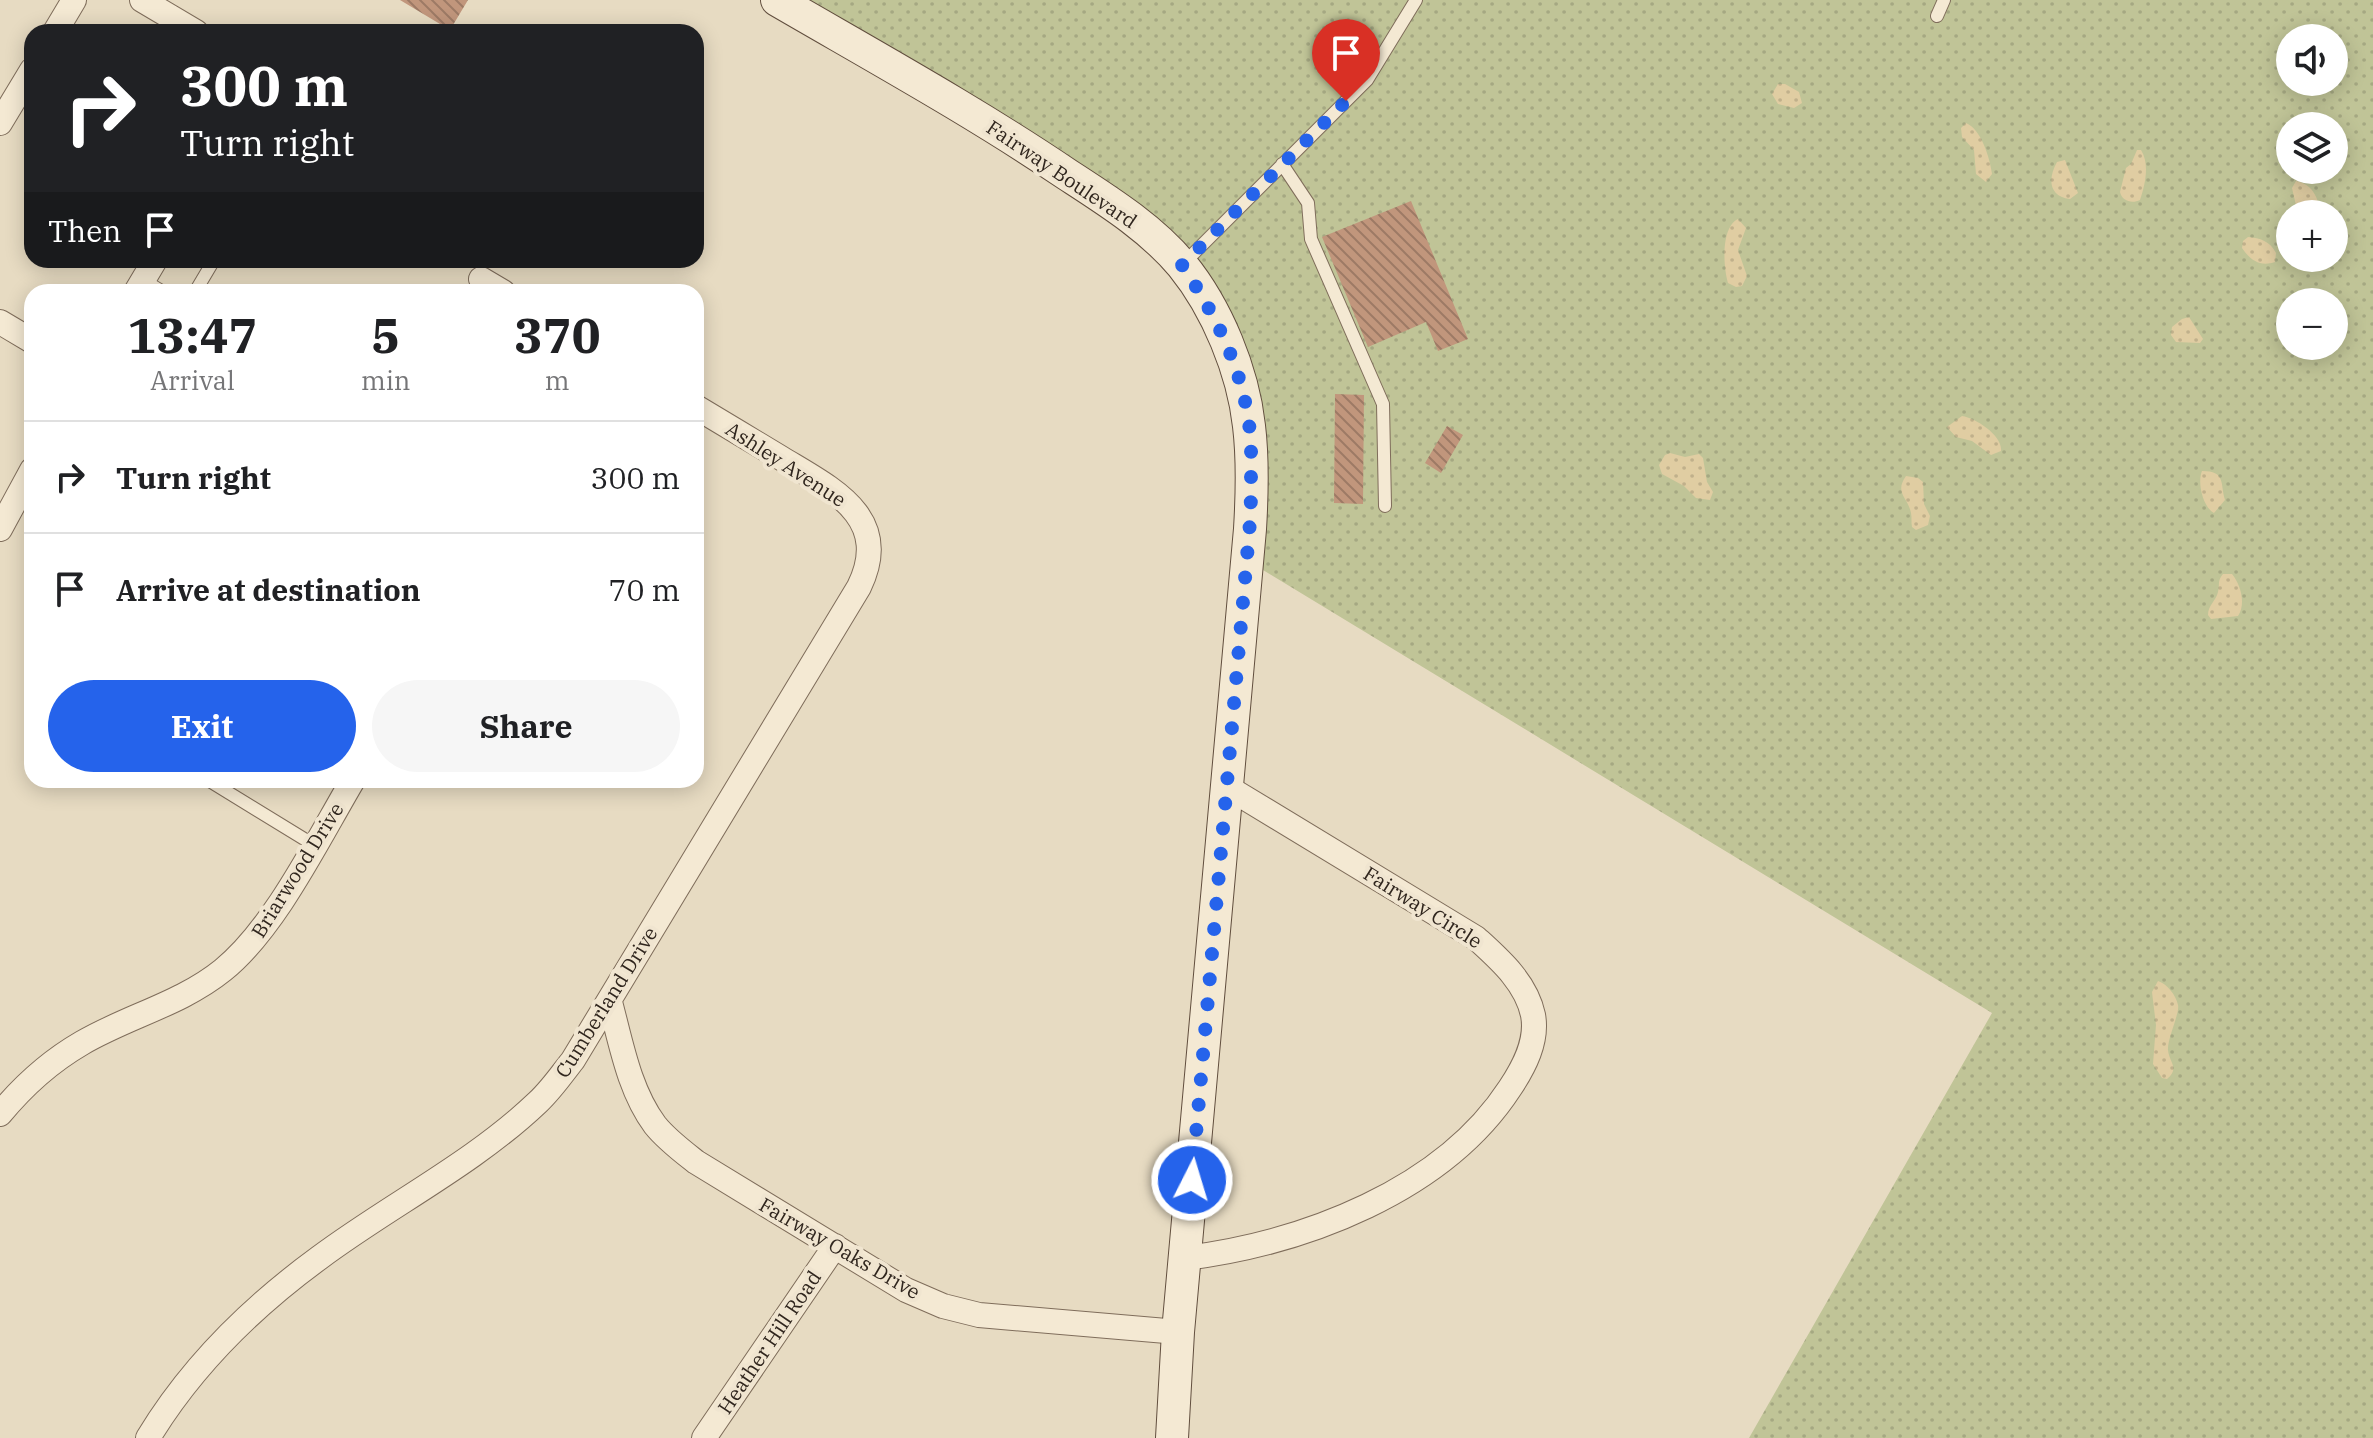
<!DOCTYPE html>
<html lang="en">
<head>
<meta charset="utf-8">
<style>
  body { margin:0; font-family:"IBM Plex Serif",serif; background:#f6f6f6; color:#202124; height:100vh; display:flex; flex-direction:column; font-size:30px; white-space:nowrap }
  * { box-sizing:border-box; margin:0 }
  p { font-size:26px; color:#757577 }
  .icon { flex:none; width:44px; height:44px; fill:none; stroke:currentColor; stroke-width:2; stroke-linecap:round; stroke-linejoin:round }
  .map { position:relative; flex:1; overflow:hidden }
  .details { position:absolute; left:24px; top:284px; width:680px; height:504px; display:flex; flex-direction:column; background:#fff; border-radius:24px; box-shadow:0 4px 20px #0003 }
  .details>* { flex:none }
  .hud { position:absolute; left:24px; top:24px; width:680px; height:244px; border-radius:24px; box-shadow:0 4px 20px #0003; background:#202124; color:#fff; overflow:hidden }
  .tools { position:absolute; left:2276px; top:24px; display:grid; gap:16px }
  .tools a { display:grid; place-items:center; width:72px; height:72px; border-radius:50%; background:#fff; box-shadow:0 4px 20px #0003; font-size:40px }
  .pin { position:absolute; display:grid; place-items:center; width:68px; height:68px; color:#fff; margin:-82px -34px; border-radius:50% 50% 50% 0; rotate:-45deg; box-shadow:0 0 8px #0007 }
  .pin .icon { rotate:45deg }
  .me { position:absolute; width:88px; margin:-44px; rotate:5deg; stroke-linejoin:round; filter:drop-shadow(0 0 6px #0008) }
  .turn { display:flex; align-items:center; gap:28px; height:168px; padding:0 24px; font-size:36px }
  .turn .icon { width:104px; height:104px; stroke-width:2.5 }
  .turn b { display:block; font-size:56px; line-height:68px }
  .then { display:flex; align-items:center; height:76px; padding:0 24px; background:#0003; gap:16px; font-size:30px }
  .eta { display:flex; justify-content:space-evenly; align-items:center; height:136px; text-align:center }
  .eta b { font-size:48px; font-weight:700; line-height:56px }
  .button { display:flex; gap:16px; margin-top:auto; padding:16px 24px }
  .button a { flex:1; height:92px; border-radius:48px; background:#2563eb; color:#fff; font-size:32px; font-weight:700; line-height:92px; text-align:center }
  .button a+a { background:#f6f6f6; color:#202124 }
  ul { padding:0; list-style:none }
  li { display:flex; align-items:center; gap:24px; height:112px; padding:0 24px; border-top:2px solid #e0e0e0 }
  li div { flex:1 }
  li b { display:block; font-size:30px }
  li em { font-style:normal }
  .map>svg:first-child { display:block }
  .grass { fill:url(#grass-dots); fill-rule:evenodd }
  .sand { fill:url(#sand-dots) }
  .building { fill:url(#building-back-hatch) }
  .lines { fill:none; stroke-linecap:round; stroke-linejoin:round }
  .lane-casing { stroke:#7f6d5b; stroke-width:14 }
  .street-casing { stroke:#7f6d5b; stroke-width:26 }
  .secondary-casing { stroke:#614e3e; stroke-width:34 }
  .lane { stroke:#f4e9d3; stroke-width:12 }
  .street { stroke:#f4e9d3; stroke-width:24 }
  .secondary { stroke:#f4e9d3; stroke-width:32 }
  .route { stroke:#2563eb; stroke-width:14; stroke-dasharray:0 25.2 }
  .labels { text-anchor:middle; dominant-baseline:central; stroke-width:8; stroke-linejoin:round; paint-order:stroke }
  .street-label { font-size:20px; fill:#30261e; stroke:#f0e5d0 }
</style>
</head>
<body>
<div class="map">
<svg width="2373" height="1438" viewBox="0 0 2373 1438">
  <defs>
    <pattern id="grass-dots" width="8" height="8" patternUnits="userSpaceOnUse" patternTransform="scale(2)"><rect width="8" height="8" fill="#c0c497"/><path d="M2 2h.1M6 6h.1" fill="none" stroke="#a5a882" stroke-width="1.8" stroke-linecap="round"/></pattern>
    <pattern id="sand-dots" width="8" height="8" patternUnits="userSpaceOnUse" patternTransform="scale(2)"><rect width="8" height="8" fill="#e0cda2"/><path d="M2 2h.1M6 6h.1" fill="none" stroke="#c0b08b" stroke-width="1.8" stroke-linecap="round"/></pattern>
    <pattern id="building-back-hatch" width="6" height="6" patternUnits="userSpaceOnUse" patternTransform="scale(2)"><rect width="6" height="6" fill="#c1967c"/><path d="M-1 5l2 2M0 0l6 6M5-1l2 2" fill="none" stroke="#9d7a65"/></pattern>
  </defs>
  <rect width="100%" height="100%" fill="#e7dbc2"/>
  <path class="grass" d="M799,0H2373V1438H1749L1992,1013L1263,570L1264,467L1204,270L1160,221L1088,172ZM2290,38H2334V82H2290ZM2290,126H2334V170H2290ZM2290,214H2334V258H2290ZM2290,302H2334V346H2290Z"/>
  <path class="sand" d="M1778,84H1785L1799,92L1802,103L1794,108L1778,104L1772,94Z
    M1966,123C1981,129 1990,158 1992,174L1986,182L1976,174L1974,150L1962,137L1961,128Z
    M2137,150H2141C2150,164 2145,185 2140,200C2132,204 2122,201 2120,192L2126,168L2131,164Z
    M2065,160L2078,193L2070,199C2048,196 2048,178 2057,162Z
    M2296,181C2315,185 2317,199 2322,214H2298L2292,188Z
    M1738,219L1746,228L1738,250L1747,276L1742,286L1736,287L1728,283C1723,266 1721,227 1738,219Z
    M2248,237C2260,238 2270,241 2276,253L2275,262C2260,267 2250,260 2242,248L2243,241Z
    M2189,317L2203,339L2200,343L2176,342L2171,335L2172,327L2182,319Z
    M1962,416C1976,418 2003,436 2001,451L1991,455L1972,441L1956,437L1947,427Z
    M1670,453L1685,457L1699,454L1703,458L1707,482L1713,492L1710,500L1696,498L1684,486L1662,474L1659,465L1665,455Z
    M2202,471C2226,471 2220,483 2225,500L2214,513C2203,507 2197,483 2202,471Z
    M1906,476L1918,478L1923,482L1924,504L1930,516L1928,525L1916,530L1912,527C1911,522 1912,518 1911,513C1908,497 1894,493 1906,476Z
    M2223,574H2232C2241,585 2246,604 2238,616L2211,619L2208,615C2208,605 2216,601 2218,592C2220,584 2217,581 2223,574Z
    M2158,981C2167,984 2176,995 2178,1005C2180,1013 2167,1039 2168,1050C2169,1062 2180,1068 2167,1079L2162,1078L2153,1064L2156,1025L2152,992Z"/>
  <path class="building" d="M400,0H468L450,30Z
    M1411,201L1468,339L1438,351L1426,322L1368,347L1322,237Z
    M1335,394L1364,395L1363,504L1334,503Z
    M1447,426L1463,435L1441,473L1425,463Z"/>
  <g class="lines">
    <defs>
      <path id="lane" d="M1937,16L1944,0
        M1282,164L1308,203L1311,239L1383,404L1385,506
        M1184,263L1367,80L1416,0
        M143,280L163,292
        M195,292L214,260
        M208,780L314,845"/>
      <path id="street" d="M142,0L196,32
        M55,32L74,0
        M0,123L32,70
        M481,279L503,292
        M136,292L155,260
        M0,322L32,341
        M0,529L32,470
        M610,1002C621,1043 629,1090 655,1125C666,1139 682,1151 696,1162L906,1290L943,1306L979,1315L1178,1332
        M0,1114C23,1086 51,1061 82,1043C128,1016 181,1004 223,970C275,928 318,839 353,780
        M1186,1258C1304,1243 1443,1191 1510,1088C1524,1067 1538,1041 1533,1015C1526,982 1499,959 1476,938L1227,787
        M148,1438C191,1367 252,1307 319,1258C390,1205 473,1164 538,1102C551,1090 562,1074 573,1060L859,587C893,517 832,489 781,458C753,441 724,424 696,407
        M704,1438L835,1246"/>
      <path id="secondary" d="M777,0C875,57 975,112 1068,175C1108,201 1151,228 1182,265C1217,308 1243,371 1249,426C1253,459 1252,496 1250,529L1178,1332L1172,1438"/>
    </defs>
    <use href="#lane" class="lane-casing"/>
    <use href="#street" class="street-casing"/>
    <use href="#secondary" class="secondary-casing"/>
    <use href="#lane" class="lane"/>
    <use href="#street" class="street"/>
    <use href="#secondary" class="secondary"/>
  </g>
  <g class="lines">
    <path class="route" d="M1192,1180L1251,511C1250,483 1253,452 1249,424C1241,365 1215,314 1182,265L1346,101"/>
  </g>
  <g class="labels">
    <g class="street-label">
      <text transform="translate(1062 174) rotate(34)">Fairway Boulevard</text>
      <text transform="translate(786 464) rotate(33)">Ashley Avenue</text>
      <text transform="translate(297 870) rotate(-58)">Briarwood Drive</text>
      <text transform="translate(1423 907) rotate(32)">Fairway Circle</text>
      <text transform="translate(606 1002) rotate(-58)">Cumberland Drive</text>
      <text transform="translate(840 1248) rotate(30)">Fairway Oaks Drive</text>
      <text transform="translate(769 1342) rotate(-56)">Heather Hill Road</text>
    </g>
  </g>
</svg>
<div class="tools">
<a><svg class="icon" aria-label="sound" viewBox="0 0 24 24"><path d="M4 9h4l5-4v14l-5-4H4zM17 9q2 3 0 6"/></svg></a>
<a><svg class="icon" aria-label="layers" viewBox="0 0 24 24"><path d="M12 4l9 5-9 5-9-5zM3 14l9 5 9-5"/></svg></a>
<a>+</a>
<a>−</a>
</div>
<div class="pin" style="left:1346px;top:101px;background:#d93025"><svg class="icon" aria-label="arrive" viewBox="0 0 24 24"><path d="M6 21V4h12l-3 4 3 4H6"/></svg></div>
<svg class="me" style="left:1192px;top:1180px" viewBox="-20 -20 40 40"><circle r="17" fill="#2563eb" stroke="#fff" stroke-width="3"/><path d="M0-11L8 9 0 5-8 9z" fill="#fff"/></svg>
<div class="hud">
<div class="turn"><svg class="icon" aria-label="right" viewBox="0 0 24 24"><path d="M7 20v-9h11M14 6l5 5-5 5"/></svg><div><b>300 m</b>Turn right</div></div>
<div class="then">Then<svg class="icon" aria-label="arrive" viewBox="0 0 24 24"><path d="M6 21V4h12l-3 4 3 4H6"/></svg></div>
</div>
<section class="details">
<div class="eta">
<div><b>13:47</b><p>Arrival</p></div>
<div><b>5</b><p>min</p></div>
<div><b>370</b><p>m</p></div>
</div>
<ul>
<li><svg class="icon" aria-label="right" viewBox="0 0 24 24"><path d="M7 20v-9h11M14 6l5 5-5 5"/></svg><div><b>Turn right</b></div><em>300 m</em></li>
<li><svg class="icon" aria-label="arrive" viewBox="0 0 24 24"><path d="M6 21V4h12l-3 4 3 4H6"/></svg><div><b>Arrive at destination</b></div><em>70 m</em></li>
</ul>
<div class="button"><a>Exit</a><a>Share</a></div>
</section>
</div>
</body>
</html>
